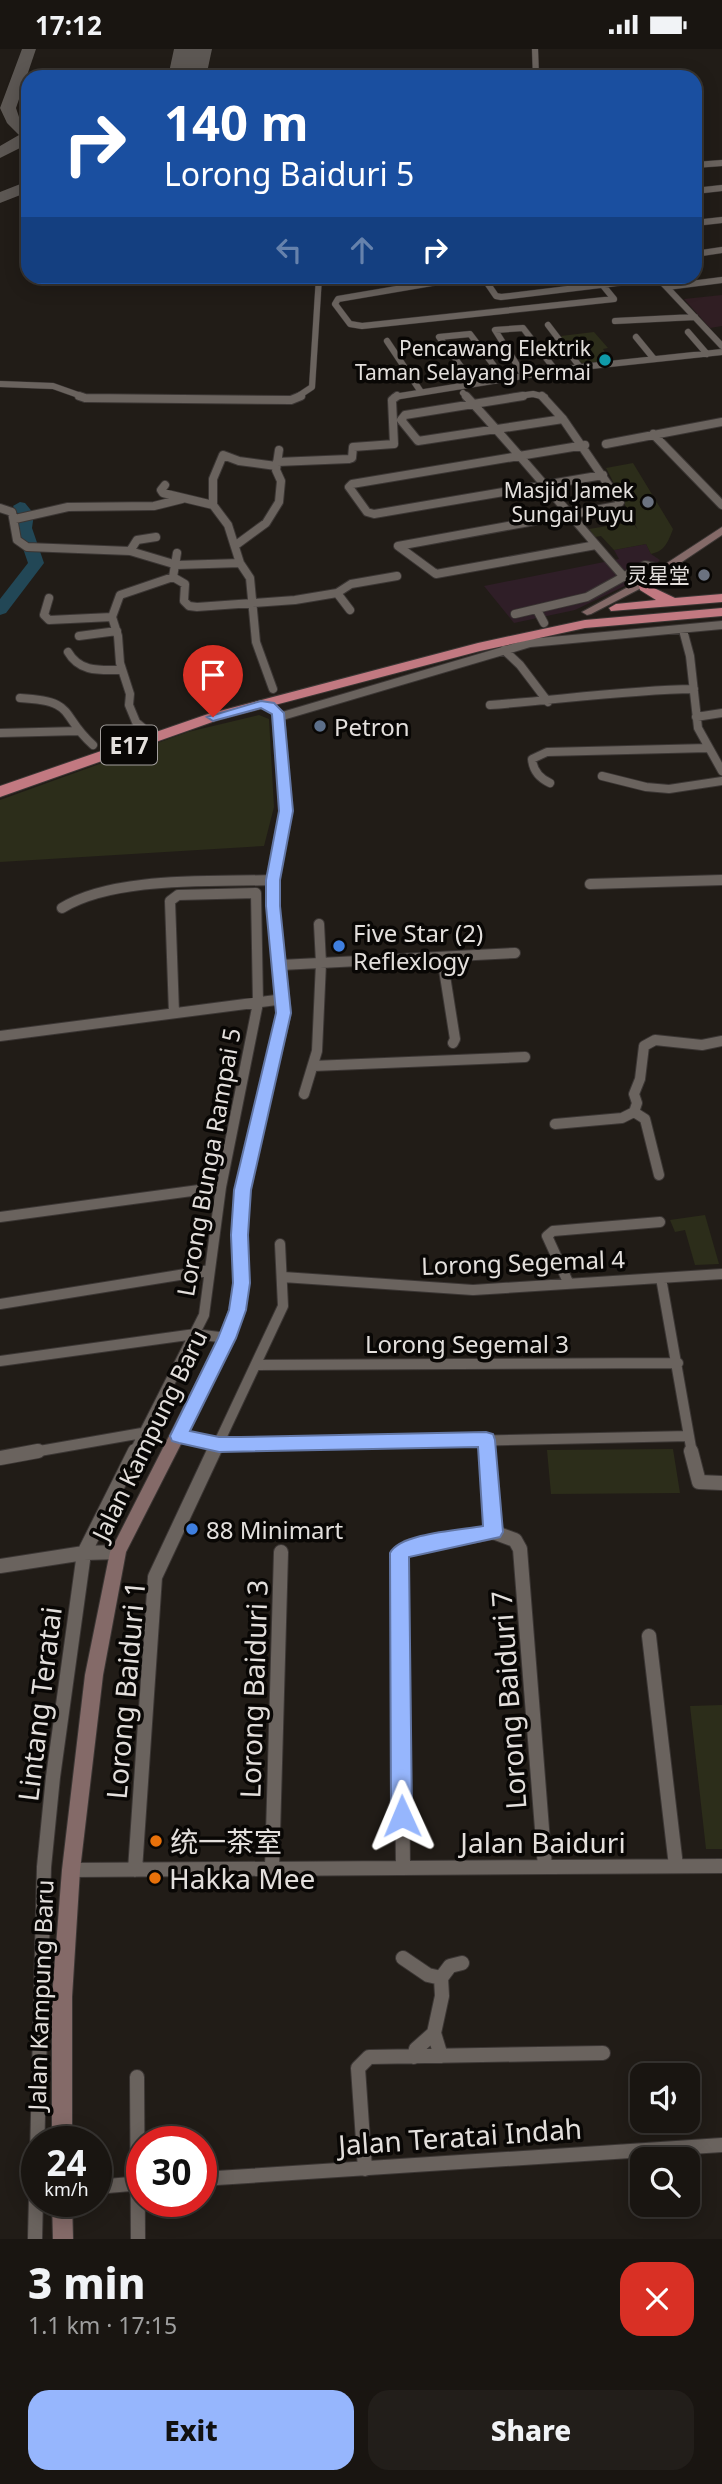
<!DOCTYPE html>
<html lang="en">
<head>
<meta charset="utf-8">
<style>
  body { margin:0; font-family:"Noto Sans","Noto Sans SC",sans-serif; background:#221e1a; color:#f1f3f6; height:100vh; display:flex; flex-direction:column; font-size:26px; white-space:nowrap }
  * { box-sizing:border-box; margin:0 }
  p { font-size:23px; color:#9f9f9f }
  .icon { flex:none; width:38px; height:38px; fill:none; stroke:currentColor; stroke-width:2; stroke-linecap:round; stroke-linejoin:round }
  .map { position:relative; height:2190px; overflow:hidden }
  .details { display:flex; flex-direction:column; background:#191511; flex:1 }
  .details>* { flex:none }
  .top-card { position:absolute; left:21px; top:21px; width:681px; height:214px; border-radius:21px; box-shadow:0 4px 18px #0003,0 0 0 2px #373431; background:#1a4fa0; color:#fff; overflow:hidden }
  .controls { position:absolute; left:630px; top:2014px; display:grid; gap:14px }
  .controls a { display:grid; place-items:center; width:70px; height:70px; border-radius:14px; background:#191511; box-shadow:0 4px 18px #0003,0 0 0 2px #373431; font-size:35px }
  .speed { position:absolute; left:21px; top:2077px; display:flex; gap:14px; font-size:35px; font-weight:700; text-align:center }
  .speed>* { display:grid; place-content:center; width:91px; height:91px; border-radius:50%; background:#191511; box-shadow:0 4px 18px #0003,0 0 0 2px #373431; line-height:1 }
  .speed small { font-size:18px; font-weight:400 }
  .speed .limit { border:10px solid #d22; background:#fff; color:#111 }
  .pin { position:absolute; display:grid; place-items:center; width:60px; height:60px; color:#fff; margin:-72px -30px; border-radius:50% 50% 50% 0; rotate:-45deg; box-shadow:0 0 7px #0007 }
  .pin .icon { rotate:45deg }
  .me { position:absolute; width:77px; margin:-38px; rotate:359deg; stroke-linejoin:round; filter:drop-shadow(0 0 5px #0008) }
  .turn { display:flex; align-items:center; gap:24px; height:147px; padding:0 28px; font-size:32px }
  .turn .icon { width:91px; height:91px; stroke-width:2.5 }
  .turn b { display:block; font-size:49px; line-height:60px }
  .lanes { display:flex; align-items:center; height:66px; padding:0 28px; background:#0003; justify-content:center; gap:35px; direction:ltr }
  .lanes .off { opacity:.35 }
  .round { display:grid; place-items:center; flex:none; width:74px; height:74px; border-radius:21px; background:#221e1a }
  .overview { display:flex; align-items:center; justify-content:space-between; height:119px; padding:0 28px }
  h1 { font-size:42px; font-weight:800; line-height:52px }
  .action { display:flex; gap:14px; margin-top:auto; padding:14px 28px }
  .action a { flex:1; height:80px; border-radius:21px; background:#96b6fd; color:#111; font-size:28px; font-weight:800; line-height:80px; text-align:center }
  .action a+a { background:#221e1a; color:#f1f3f6 }
  .status { display:flex; justify-content:space-between; align-items:center; height:49px; padding:0 35px; background:#191511; direction:ltr }
  .status svg { height:19px; fill:currentColor }
  .map>svg:first-child { display:block }
  .commercial { fill:#2f1e27 }
  .education { fill:#301e23 }
  .green { fill:#2c2d1a }
  .lines { fill:none; stroke-linecap:round; stroke-linejoin:round }
  .river { fill:#224756; fill-rule:evenodd }
  .taxiway { fill:#5c5753; fill-rule:evenodd }
  .runway { fill:#5c5753; fill-rule:evenodd }
  .street-far3-casing { stroke:#3b3634; stroke-width:7 }
  .street-far2-casing { stroke:#3b3634; stroke-width:10 }
  .street-far1-casing { stroke:#3b3634; stroke-width:12 }
  .street-casing { stroke:#3b3634; stroke-width:16 }
  .secondary-casing { stroke:#3b3634; stroke-width:2 }
  .highway-casing { stroke:#3b3634; stroke-width:2 }
  .street-far3 { stroke:#6a635e; stroke-width:6 }
  .street-far2 { stroke:#6a635e; stroke-width:8 }
  .street-far1 { stroke:#6a635e; stroke-width:10 }
  .street { stroke:#6a635e; stroke-width:14 }
  .secondary { fill:#846a68; fill-rule:evenodd }
  .highway { fill:#c27981; fill-rule:evenodd }
  .route { fill:#96b6fd; stroke:#6276a4; stroke-width:2 }
  .culture-dot { fill:#0f9aa8; stroke:#090705; stroke-width:2.5 }
  .worship-dot { fill:#6b7280; stroke:#090705; stroke-width:2.5 }
  .service-dot { fill:#5c6f8a; stroke:#090705; stroke-width:2.5 }
  .shop-dot { fill:#3f7fe0; stroke:#090705; stroke-width:2.5 }
  .food-dot { fill:#e8710a; stroke:#090705; stroke-width:2.5 }
  .labels { text-anchor:middle; dominant-baseline:central; stroke-width:7; stroke-linejoin:round; paint-order:stroke }
  .far-poi-label { font-size:21px; fill:#e3dfdc; stroke:#090705; text-anchor:end }
  .shield { fill:#090705; stroke:#a29e9c; stroke-width:2 }
  .shield-label { font-size:23px; font-weight:bold; fill:#e3dfdc }
  .poi-label { font-size:24px; fill:#e3dfdc; stroke:#090705; text-anchor:start }
  .street-label { font-size:24px; fill:#e3dfdc; stroke:#090705 }
  .near-street-label { font-size:28px; fill:#e3dfdc; stroke:#090705 }
  .near-poi-label { font-size:28px; fill:#e3dfdc; stroke:#090705; text-anchor:start }
</style>
</head>
<body>
<div class="status"><b>17:12</b><svg viewBox="0 0 49 12"><path d="M0 12V9h3v3zM5 12V6h3v6zM10 12V3h3v9zM15 12V0h3v12zM26 1h20v11H26zM47 4h2v5h-2z"/></svg></div>
<div class="map">
<svg width="722" height="2190" viewBox="0 0 722 2190">
  <rect width="100%" height="100%" fill="#211c17"/>
  <path class="commercial" d="M646,495L651,505L660,511L654,517L635,527V532L575,561L514,574L484,537L619,510L614,501Z"/>
  <path class="education" d="M722,246V277L710,279L684,250Z"/>
  <path class="green" d="M594,283L608,299L603,300L608,308L598,309L601,314H579L561,287Z
    M633,414L673,480C668,493 665,502 651,505L646,495L614,501L601,487L595,488L589,480L632,473L638,481L606,419Z
    M259,666L269,670L274,758L264,797L0,813V751L188,683Z
    M705,1166L719,1215L695,1216L685,1181L675,1183L670,1171Z
    M673,1400L680,1444L551,1445L547,1401Z
    M722,1656V1800H706L690,1657Z"/>
  <g class="lines">
    <path class="river" d="M20,453L25,454L34,465L32,479L44,514L6,564L0,566V550L28,514L16,479L18,465L13,457Z"/>
    <path class="taxiway" d="M22,0H36L16,59L20,71L28,78V95L0,109V97L19,86L7,74L0,59Z
      M28,132V143L0,154V143Z"/>
    <path class="runway" d="M174,0H212L206,28H168Z"/>
    <defs>
      <path id="street-far3" d="M535,0L536,28
        M695,116L722,114
        M695,142L722,139
        M695,174L722,171
        M695,205L722,201
        M467,228L338,250L335,255L350,275L362,277L614,250L596,228
        M483,228L496,247L501,248L658,229
        M657,228L722,297
        M667,238L722,231
        M615,272L695,268
        M548,276L580,318
        M688,283L707,305
        M636,288L654,310
        M387,292L421,343
        M524,327L495,281L523,279L556,322
        M0,335L53,337L84,348
        M474,335L439,288L470,285L504,330
        M463,344L467,348
        M297,348L312,338L319,228
        M394,348L572,319L722,303
        M512,348L533,345L545,348"/>
      <path id="street-far2" d="M79,347L85,349L291,351L301,347
        M466,347C520,405 571,468 624,528
        M523,347L405,366L401,371L418,392L563,370
        M542,347L563,370
        M563,370L620,453L617,457L398,497L436,525L596,496
        M653,385L722,456
        M606,395L722,373
        M585,396L352,435L349,438L367,463L374,465L603,426
        M277,413L349,410L352,409L353,398L394,395L392,351L397,347
        M165,436L161,441L163,444L213,456L228,476L240,514L250,529L256,593L273,640
        M213,456V430L223,406L239,412L276,417
        M0,459L12,463L17,491L27,498L130,502L177,516L240,514
        M15,470L68,458L154,457L182,450
        M236,496L266,474L279,453L281,432L276,421L279,401
        M130,502L137,491L156,488
        M177,504L173,528L185,535L184,552L189,557L197,558L295,551L337,544L351,535L397,527
        M337,544L350,561
        M49,549L44,566L49,571L112,568
        M537,561L544,574
        M515,565L587,548L645,516L664,520
        M683,581L690,607L698,679L722,722
        M79,587L117,582
        M504,601L520,616L548,653
        M68,603C80,624 101,621 122,621
        M20,649C78,652 59,666 93,696
        M490,656C558,651 626,641 694,640
        M279,668L530,594L722,576
        M696,668L722,664
        M142,678L136,673L129,656L130,645L120,614L118,587L112,568L120,546L173,528
        M0,684L78,682
        M602,727L646,738L669,740L722,732
        M550,734C539,729 533,722 532,710L547,703L708,699"/>
      <path id="street-far1" d="M590,835L722,831
        M62,859C114,827 212,833 273,831
        M442,908L455,990L453,994
        M281,916L515,904
        M0,987L284,950
        M313,1017L525,1008
        M304,1045L317,1002L321,914L319,875
        M555,1075L622,1069L634,1063
        M659,1126L645,1070L634,1063L637,1054L634,1045L640,1030L644,997L655,991L702,996L722,992
        M0,1168L221,1138
        M283,1228L473,1241L722,1225
        M661,1229L692,1404
        M568,1233L547,1187L553,1182L660,1173
        M0,1255L210,1221
        M0,1312L195,1285L227,1289
        M256,1316L678,1314
        M179,1386L220,1395L282,1396L689,1387
        M486,1391L487,1404
        M28,1404L142,1384
        M134,1404L204,1266L221,1138L258,954L256,844L178,846L170,852L174,964
        M214,1404L283,1257L280,1195"/>
      <path id="street" d="M487,1402L493,1483
        M691,1402L699,1433L722,1434
        M0,1409L38,1402
        M0,1517L84,1504L118,1503
        M649,1587L676,1817
        M403,1819L400,1504L408,1498L493,1483L515,1491L520,1500L545,1818
        M272,1820L281,1503
        M71,1821L722,1817
        M135,1821L155,1528L214,1402
        M403,1909L428,1926L441,1929
        M441,2007L434,1984L442,1947L441,1929L450,1917L462,1914
        M414,2008L416,2000L434,1984
        M137,2028L138,2190
        M365,2120L358,2019L369,2008L603,2004
        M201,2130L722,2096
        M96,2138L142,2134
        M35,2190L44,1818L53,1728L84,1504L135,1402"/>
      <path id="secondary" d="M722,478V486L649,535L591,565L587,566L582,563L641,531Z
        M261,653L274,655L284,664L292,762L279,831V857L291,964L249,1141L246,1186L249,1234L245,1261L235,1289L126,1503L103,1626L80,1821L72,1948V2093H52V1948L62,1821L85,1626L110,1503L219,1289L229,1261L235,1234L232,1186L235,1141L277,964L267,857V831L280,762L272,665L267,660L257,658L255,656Z
        M52,2152H72L73,2190H53Z"/>
      <path id="highway" d="M645,529L650,530L654,539L675,549L722,545V553L611,562L609,559L616,555L656,551L640,541L638,533Z
        M722,559V567L585,579L480,602L218,671L0,748V737L208,665L478,594L585,571Z"/>
    </defs>
    <use href="#street-far3" class="street-far3-casing"/>
    <use href="#street-far2" class="street-far2-casing"/>
    <use href="#street-far1" class="street-far1-casing"/>
    <use href="#street" class="street-casing"/>
    <use href="#secondary" class="secondary-casing"/>
    <use href="#highway" class="highway-casing"/>
    <use href="#street-far3" class="street-far3"/>
    <use href="#street-far2" class="street-far2"/>
    <use href="#street-far1" class="street-far1"/>
    <use href="#street" class="street"/>
    <use href="#secondary" class="secondary"/>
    <use href="#highway" class="highway"/>
  </g>
  <path class="route" d="M261,652L274,654L284,664L293,762L280,831V857L291,964L251,1141L248,1186L250,1234L246,1261L236,1289L190,1382L219,1388H240L486,1383L493,1385L495,1391L503,1483L500,1488L409,1508L412,1767L409,1774L402,1777L394,1774L391,1767L390,1504C400,1484 461,1481 483,1477L478,1398L219,1403L179,1394L172,1392L170,1387L218,1289L229,1261L233,1234L231,1186L234,1141L276,964L266,857V831L279,762L272,665L261,659L213,672L207,668Z"/>
  <circle class="culture-dot" cx="605" cy="311" r="7"/>
  <g class="worship-dot">
    <circle cx="648" cy="453" r="7"/>
    <circle cx="704" cy="526" r="7"/>
  </g>
  <circle class="service-dot" cx="320" cy="677" r="7"/>
  <g class="shop-dot">
    <circle cx="339" cy="897" r="7"/>
    <circle cx="192" cy="1480" r="7"/>
  </g>
  <g class="food-dot">
    <circle cx="156" cy="1792" r="7"/>
    <circle cx="155" cy="1829" r="7"/>
  </g>
  <g class="labels">
    <g class="far-poi-label">
      <text x="591" y="299">Pencawang Elektrik<tspan x="591" dy="24">Taman Selayang Permai</tspan></text>
      <text x="634" y="441">Masjid Jamek<tspan x="634" dy="24">Sungai Puyu</tspan></text>
      <text x="690" y="526">灵星堂</text>
    </g>
    <rect class="shield" x="101" y="676.5" width="56" height="39" rx="5"/>
    <g class="shield-label">
      <text x="129" y="696">E17</text>
    </g>
    <g class="poi-label">
      <text x="334" y="677">Petron</text>
      <text x="353" y="883">Five Star (2)<tspan x="353" dy="28">Reflexlogy</tspan></text>
      <text x="206" y="1480">88 Minimart</text>
    </g>
    <g class="street-label">
      <text transform="translate(208 1113) rotate(-80)">Lorong Bunga Rampai 5</text>
      <text transform="translate(523 1213) rotate(-2)">Lorong Segemal 4</text>
      <text x="467" y="1294">Lorong Segemal 3</text>
      <text transform="translate(149 1386) rotate(-64)">Jalan Kampung Baru</text>
      <text transform="translate(40 1946) rotate(-88)">Jalan Kampung Baru</text>
    </g>
    <g class="near-street-label">
      <text transform="translate(253 1640) rotate(-88)">Lorong Baiduri 3</text>
      <text transform="translate(125 1641) rotate(-85)">Lorong Baiduri 1</text>
      <text transform="translate(508 1651) rotate(-94)">Lorong Baiduri 7</text>
      <text transform="translate(39 1655) rotate(-83)">Lintang Teratai</text>
      <text x="543" y="1793">Jalan Baiduri</text>
      <text transform="translate(460 2087) rotate(-4)">Jalan Teratai Indah</text>
    </g>
    <g class="near-poi-label">
      <text x="170" y="1792">统一茶室</text>
      <text x="169" y="1829">Hakka Mee</text>
    </g>
  </g>
</svg>
<div class="controls">
<a><svg class="icon" aria-label="sound" viewBox="0 0 24 24"><path d="M4 9h4l5-4v14l-5-4H4zM17 9q2 3 0 6"/></svg></a>
<a><svg class="icon" aria-label="search" viewBox="0 0 24 24"><circle cx="10" cy="10" r="6"/><path d="M15 15l6 6"/></svg></a>
</div>
<div class="speed"><div>24<small>km/h</small></div><div class="limit">30</div></div>
<div class="pin" style="left:213px;top:668px;background:#d93025"><svg class="icon" aria-label="arrive" viewBox="0 0 24 24"><path d="M6 21V4h12l-3 4 3 4H6"/></svg></div>
<svg class="me" style="left:402px;top:1767px" viewBox="-20 -20 40 40"><path d="M0-17L14 15 0 8-14 15z" fill="#96b6fd" stroke="#fff" stroke-width="4"/></svg>
<div class="top-card">
<div class="turn"><svg class="icon" aria-label="right" viewBox="0 0 24 24"><path d="M7 20v-9h11M14 6l5 5-5 5"/></svg><div><b>140 m</b>Lorong Baiduri 5</div></div>
<div class="lanes"><svg class="icon off" aria-label="left" viewBox="0 0 24 24"><path d="M17 20v-9H6M10 6l-5 5 5 5"/></svg><svg class="icon off" aria-label="ahead" viewBox="0 0 24 24"><path d="M12 20V5M6 11l6-6 6 6"/></svg><svg class="icon" aria-label="right" viewBox="0 0 24 24"><path d="M7 20v-9h11M14 6l5 5-5 5"/></svg></div>
</div>
</div>
<section class="details">
<div class="overview"><div><h1>3 min</h1><p>1.1 km · 17:15</p></div><a class="round" style="background:#d93025;color:#fff"><svg class="icon" aria-label="close" viewBox="0 0 24 24"><path d="M6 6l12 12M18 6L6 18"/></svg></a></div>
<div class="action"><a>Exit</a><a>Share</a></div>
</section>
</body>
</html>
